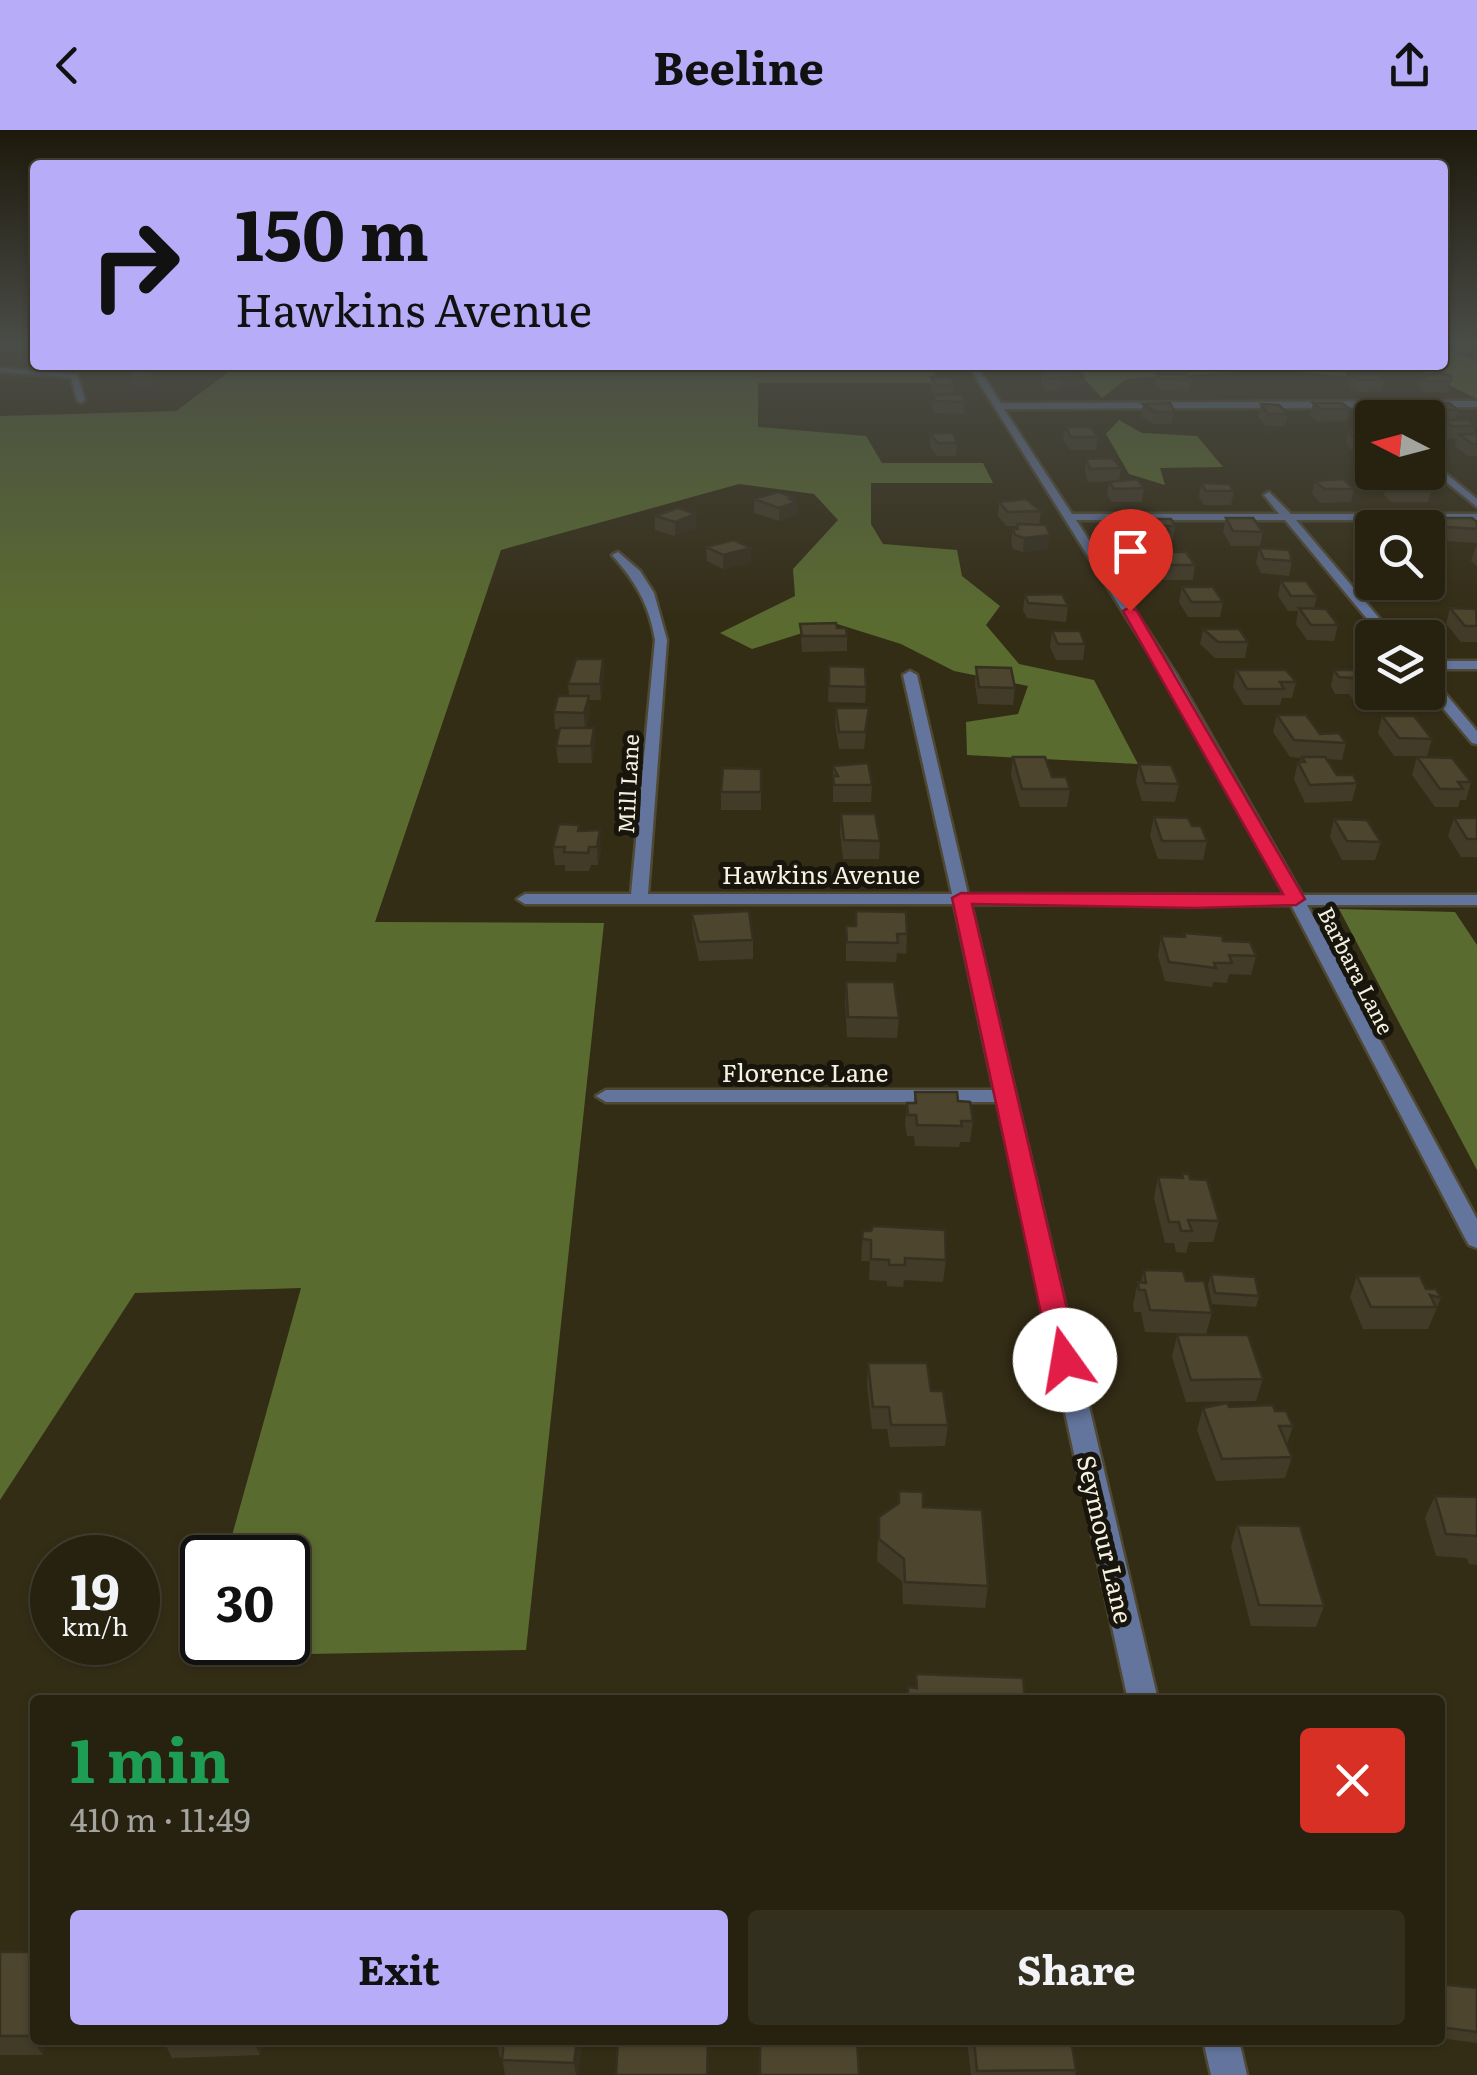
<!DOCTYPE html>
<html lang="en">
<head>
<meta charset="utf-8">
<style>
  body { margin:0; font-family:Literata,serif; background:#332f1e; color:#f1f3f6; height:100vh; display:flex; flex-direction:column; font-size:38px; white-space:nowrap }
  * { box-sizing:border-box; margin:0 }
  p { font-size:32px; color:#a4a49f }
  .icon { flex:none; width:55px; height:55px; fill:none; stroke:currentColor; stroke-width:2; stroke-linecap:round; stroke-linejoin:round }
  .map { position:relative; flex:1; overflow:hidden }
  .drawer { position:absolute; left:30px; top:1565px; width:1415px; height:350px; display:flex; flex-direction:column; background:#272210; border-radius:10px; box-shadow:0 2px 8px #0004,0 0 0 2px #433f30 }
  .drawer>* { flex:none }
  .hud { position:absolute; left:30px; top:30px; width:1418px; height:210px; border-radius:10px; box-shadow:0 2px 8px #0004,0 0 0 2px #433f30; background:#b6acf8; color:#111; overflow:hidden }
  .needle { width:65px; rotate:276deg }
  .buttons { position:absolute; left:1355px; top:270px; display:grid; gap:20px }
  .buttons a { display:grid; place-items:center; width:90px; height:90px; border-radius:10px; background:#272210; box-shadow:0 2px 8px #0004,0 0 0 2px #433f30; font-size:50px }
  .speed { position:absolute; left:30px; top:1405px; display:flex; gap:20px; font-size:50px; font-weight:700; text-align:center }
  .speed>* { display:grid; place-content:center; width:130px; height:130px; border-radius:50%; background:#272210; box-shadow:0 2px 8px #0004,0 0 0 2px #433f30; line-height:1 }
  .speed small { font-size:25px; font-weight:400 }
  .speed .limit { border:5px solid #111; border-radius:15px; background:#fff; color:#111 }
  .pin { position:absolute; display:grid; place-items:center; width:85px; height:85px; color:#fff; margin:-102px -42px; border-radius:50% 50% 50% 0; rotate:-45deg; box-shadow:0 0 10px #0007 }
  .pin .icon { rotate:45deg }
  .me { position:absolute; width:110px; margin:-55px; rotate:347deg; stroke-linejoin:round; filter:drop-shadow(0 0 8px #0008) }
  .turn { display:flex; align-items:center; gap:35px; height:210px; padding:0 40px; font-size:45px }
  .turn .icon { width:130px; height:130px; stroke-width:2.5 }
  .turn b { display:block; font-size:70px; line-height:85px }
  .round { display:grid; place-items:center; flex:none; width:105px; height:105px; border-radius:10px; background:#332f1e }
  .overview { display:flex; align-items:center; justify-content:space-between; height:170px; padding:0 40px }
  h1 { font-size:60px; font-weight:700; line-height:75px; color:#1e9e55 }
  .cta { display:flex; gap:20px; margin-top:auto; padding:20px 40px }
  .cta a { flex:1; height:115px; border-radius:10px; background:#b6acf8; color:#111; font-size:40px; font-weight:700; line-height:115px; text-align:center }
  .cta a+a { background:#332f1e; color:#f1f3f6 }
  header { display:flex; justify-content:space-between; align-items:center; height:130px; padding:0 40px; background:#b6acf8; color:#111; font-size:45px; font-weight:700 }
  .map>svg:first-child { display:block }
  .forest { fill:#5a6b30 }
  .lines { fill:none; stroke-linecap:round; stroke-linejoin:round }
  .minor-casing { stroke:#4f4833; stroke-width:5 }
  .minor { fill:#63759d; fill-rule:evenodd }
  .wall { fill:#423b28 }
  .shaded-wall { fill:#363020 }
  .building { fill:#4d452e; stroke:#363020; stroke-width:2.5 }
  .route { fill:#e11d48; stroke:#92132f; stroke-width:2.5 }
  .labels { text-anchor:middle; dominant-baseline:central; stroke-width:10; stroke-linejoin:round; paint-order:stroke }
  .far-street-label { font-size:22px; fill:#f5f1e3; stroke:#18150c }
  .street-label { font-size:25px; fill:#f5f1e3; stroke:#18150c }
</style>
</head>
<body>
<header><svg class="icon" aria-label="back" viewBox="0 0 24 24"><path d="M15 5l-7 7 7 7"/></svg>Beeline<svg class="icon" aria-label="share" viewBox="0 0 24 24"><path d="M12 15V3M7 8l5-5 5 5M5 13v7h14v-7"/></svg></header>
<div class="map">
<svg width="1477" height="1945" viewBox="0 0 1477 1945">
  <rect width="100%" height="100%" fill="#342d16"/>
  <path class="forest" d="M1443,217L1477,232V269L1425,243L1394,235H1442Z
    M238,235H931L939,253H758V297L866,306L882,333H983L993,353H871V394L883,414L957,420L962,446L1000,476L986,495L1019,534L1094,550L1138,634L967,625L966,592L1018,584L1028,556L954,541L901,514L834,493L752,519L720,503L795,466L793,439L838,390L814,364L739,354L501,420L375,792L604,793L526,1520L198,1526L202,1511L288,1512V1428L226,1427L301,1158L135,1163L0,1370V286L176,281Z
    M1346,235V246L1274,240L1137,248L1125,250L1102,268L1082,246L1047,236Z
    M1119,290L1142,303L1197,306L1223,337L1160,338L1165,355L1129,344L1106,304Z
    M1339,779L1455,782L1477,815V1040Z"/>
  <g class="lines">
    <defs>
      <path id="minor" d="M968,235H976L1001,273L1477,271V277L1004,279L1072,384H1279L1264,365L1269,362L1291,384H1477V390H1296L1396,508H1383L1285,390H1076L1176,544L1302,765H1477V775H1307L1477,1089V1118L1469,1115L1466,1110L1291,775L971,774L1158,1570H1128L997,972H606L596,966L606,960H994L954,774H525L517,769L525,764H631L655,510C649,474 636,452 612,425L618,422L640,441L654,463L667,510L648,764H952L903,545L910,541L917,545L968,764L1285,765L1162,544Z
        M0,238L77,244L85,270L81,273L77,270L71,248L0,242Z
        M1428,329L1477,369V377L1428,337Z
        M1428,531H1477V539H1428Z
        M1428,548L1433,549L1477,601V614L1472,613L1428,560Z
        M1203,1910H1239L1247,1945H1211Z"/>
    </defs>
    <use href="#minor" class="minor-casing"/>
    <use href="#minor" class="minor"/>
  </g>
  <path class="wall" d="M1042,239L1083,246L1082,258L1045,261L1041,250Z
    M1157,244L1191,250L1189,262L1160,260L1155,255Z
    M1352,245L1385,250L1382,261L1357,262L1350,257Z
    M1422,246L1451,251L1448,263L1424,262L1419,257Z
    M931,247L954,255L953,264L965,272L964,284L934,283L932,277L934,265L931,259Z
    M1313,273L1350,279L1347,291L1317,292L1310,285Z
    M1418,273L1458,280L1455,290L1475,296L1473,304H1477V326H1468L1455,316L1457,309L1447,308L1441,302L1444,292H1428V288H1418L1415,285Z
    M1143,274L1174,280L1172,293L1170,294H1153L1141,286Z
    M1261,274L1288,284L1285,296H1266L1258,286Z
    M1065,297L1098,307L1096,320H1070L1063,310Z
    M1348,300L1372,307L1369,320L1350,319L1346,312Z
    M930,303L957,313L956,326H937L930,316Z
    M1372,326V342H1404L1402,349L1376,348L1367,340L1370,327Z
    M1086,329L1121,338L1119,351L1088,352L1085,342Z
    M1315,351L1354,359L1351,372L1321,373L1312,364Z
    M1388,351L1432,359L1428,372H1391L1384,365Z
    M1109,352L1144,358L1142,372H1112L1107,365Z
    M1201,353L1234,361L1231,375H1204L1199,367Z
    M796,368L797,385L779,391L754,383V369Z
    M999,372L1041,381L1039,395L1048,419L1023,422L1013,419L1011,413L1013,399H1016L1017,396H1006L998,386Z
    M696,384V398L675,406L655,400V386Z
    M1226,388L1263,402L1260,416H1231L1223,402Z
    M1437,388L1477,392V413L1443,411L1433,402Z
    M1133,389L1175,396L1173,410H1167L1166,415H1138L1131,403Z
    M1364,391L1372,398V417L1361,405Z
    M1476,416H1477V436L1471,431Z
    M706,417L751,432L723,439L707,431Z
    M1259,418L1292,431L1289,446L1261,443L1256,433Z
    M1157,422L1195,435L1193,450H1163L1154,436Z
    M1281,451L1317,466L1314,478L1338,495L1334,511L1307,510L1296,494L1298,481H1288L1278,466Z
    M1182,457L1223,472L1220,487H1188L1179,472Z
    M1025,465L1068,476L1066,492L1027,488L1023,480Z
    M1450,478L1477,480V512H1461L1446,494Z
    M800,494L837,498L847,506V521L802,522Z
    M1203,499L1248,512L1245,528H1215L1200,514Z
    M1052,501L1085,514L1083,530H1056L1050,517Z
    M603,529L604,545L601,570H589L590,583L586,598H594L595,615L592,633H558L556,616L560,599H555L554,582L569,566L568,554Z
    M829,536L866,557L865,573L828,572Z
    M976,537L1015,558L1013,575L978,574L975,554Z
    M1236,540L1296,552L1292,568H1282L1280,575H1244L1233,557Z
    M1334,540L1392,563L1388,580H1360L1349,564H1335L1331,556Z
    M836,578H869L864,619H839L835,594Z
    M1277,585L1346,613L1342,630L1326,629L1337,645L1357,653L1352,671L1305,673L1294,649L1298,632H1300L1301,628L1290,627L1273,602Z
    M1382,586L1432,609L1427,626H1394L1378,603Z
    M1013,627L1052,647L1070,659L1067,677H1020L1011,645Z
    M1417,627L1471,652L1466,670H1460L1458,677H1435L1412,645Z
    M1139,634L1179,654L1175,672L1142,671L1136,652Z
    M833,636L872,655L871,672H833Z
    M761,639V680H721V662Z
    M841,684L880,711L879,729H843L840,702Z
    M1154,687L1192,696L1207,711L1203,730L1158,729L1150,706Z
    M1454,688H1477V727H1461L1448,706Z
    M1334,689L1381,712L1375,730H1342L1330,707Z
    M579,701L601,719L598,735H591L589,741H565V735H555L553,717Z
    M856,781L907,804L906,824L897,823L896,832L846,831V796H855Z
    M692,784L753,810V829L699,831L693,803Z
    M1184,803L1223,811L1256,826L1251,845L1229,844L1227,853L1213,852L1212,857L1165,851L1158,826L1161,806L1183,807Z
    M846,852L899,888L897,908L847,907L845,872Z
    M915,962L958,971L973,991L970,1012H960L959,1017L915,1016L914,1006H907L905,994L907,973H914Z
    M1182,1044L1190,1049L1219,1091L1213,1112H1189L1186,1123L1176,1122L1174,1113H1165L1154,1068L1158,1047L1181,1048Z
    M863,1101L946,1130L943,1152L904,1150L903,1157L887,1156V1151L869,1150L870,1131H861Z
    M1144,1140L1186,1151L1212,1183L1206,1204L1145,1202L1141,1182H1134L1133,1174L1138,1152H1141Z
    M1211,1144L1259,1166L1256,1177L1212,1174L1208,1155Z
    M1357,1146L1426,1159L1441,1168L1428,1199H1363L1350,1167Z
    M1177,1205L1263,1249L1256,1271L1186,1272L1172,1227Z
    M868,1233L931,1261L948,1295L945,1316L890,1317L887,1299H872L867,1255Z
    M1229,1277L1275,1281L1293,1296L1287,1314L1292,1327L1285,1348L1216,1351L1197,1300L1203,1278Z
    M899,1361L923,1377L988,1456L985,1478L903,1474L902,1451L877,1431L879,1387L898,1375Z
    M1435,1366L1477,1367V1435L1469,1434L1467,1428L1436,1426L1425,1388Z
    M1237,1395L1324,1476L1316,1497L1251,1496L1231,1417Z
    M0,1822L43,1925H0Z
    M1440,1854L1477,1858V1913L1440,1908Z
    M163,1910H263L260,1925L172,1928Z
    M496,1910H582L578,1945H505L502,1927H500Z
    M967,1910H1071L1076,1940L1075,1945H971Z"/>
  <path class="shaded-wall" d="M1083,246L1082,258L1061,260L1062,249Z
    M153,247L155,258L135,260L132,248Z
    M796,368L797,385L779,391V378L790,369Z
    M696,384V398L675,406V392Z
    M1050,405L1048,419L1023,422L1024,408Z
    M751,418V432L723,439V425Z
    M603,529L604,545L601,570L600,554Z
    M589,566L590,583L585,599L584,583Z
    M594,598L595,615L592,633L591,616Z
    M600,700L601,719L598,735L597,717Z
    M35,1891V1910H47L43,1925L30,1906Z
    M253,1910H263L260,1925Z
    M577,1910H582L578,1945H576L574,1933Z"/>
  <path class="building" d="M1077,238L1083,246L1046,249L1042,239Z
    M151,240L153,247L132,248L131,242Z
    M1440,243L1451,246V251H1427L1422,246Z
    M1157,244H1186L1191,250L1161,249Z
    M1352,245H1378L1385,250H1359Z
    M931,247H951L954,255H936Z
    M962,264L965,272L935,271L933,265Z
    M1170,273L1174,280L1172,282H1155L1143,274Z
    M1313,273H1342L1350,279H1320Z
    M1418,273H1449L1458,280L1427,279Z
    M1261,274L1279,275L1288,284H1268Z
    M1444,290H1468L1475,296H1451Z
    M1065,297H1091L1098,307H1071Z
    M1348,300H1367L1372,307H1353Z
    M930,303H953L957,313H938Z
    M1459,304H1477V314H1472Z
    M1112,328L1121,338L1090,339L1086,329Z
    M1137,349L1144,358L1114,359L1109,352Z
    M1343,349L1354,359H1324L1315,351Z
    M1388,351L1424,352L1432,359L1394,358Z
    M1201,353L1229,354L1234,361H1206Z
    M778,362L796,368L790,369L797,372L779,378L754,369Z
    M1026,369L1041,381L1008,382L999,372Z
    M678,378L696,384L675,392L655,386Z
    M1226,388H1253L1263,402L1233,401Z
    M1437,388H1472L1477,392V399L1447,397Z
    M1133,389H1171L1175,396H1165L1169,401H1140Z
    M1364,391H1388L1399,398H1372V399Z
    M1017,394L1046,395L1050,405L1024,408L1015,405L1013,399H1018Z
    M734,410L751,418L723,425L706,417Z
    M1259,418L1289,420L1292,431L1264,429Z
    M1157,422H1186L1195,435H1165Z
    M1281,451H1306L1317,466H1291Z
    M1182,457H1213L1223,472H1191Z
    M1062,464L1068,476L1028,473L1025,465Z
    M1299,478L1326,479L1338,495H1311Z
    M1450,478L1476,479L1477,496H1465Z
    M836,493L837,498H846L847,506H802L800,494Z
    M1203,499H1239L1248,512H1218Z
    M1052,501H1080L1085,514H1058Z
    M576,529H603L600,554H568Z
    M829,536L865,537L866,557L829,556Z
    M976,537L1011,538L1015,558L979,557Z
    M1236,540H1286L1296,552H1280L1284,559H1247Z
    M1334,540H1372V562L1392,563L1364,564L1353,548L1339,547Z
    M558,566H589L584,583L554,582Z
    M836,578H869L865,602H839Z
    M1277,585H1306L1320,604L1339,603L1346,613L1294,610Z
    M1382,586H1414L1432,609L1399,608Z
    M560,598H594L591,616H556Z
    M1013,627H1045L1052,647H1066L1070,659H1022Z
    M1302,627H1325L1337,645H1353L1357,653L1310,655L1298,632H1305Z
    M1417,627L1452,628L1471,652H1458L1463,659H1440Z
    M868,633L872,655H834L833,646H838L833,636Z
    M1139,634L1171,635L1179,654L1145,653Z
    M723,638L761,639V662H721Z
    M841,684H875L880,711L844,710Z
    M1154,687L1188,688L1192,696H1201L1207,711H1162Z
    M1454,688H1477V709H1467Z
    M1334,689L1367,690L1381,712L1347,711Z
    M559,694L579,695L578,701L600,700L597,717H589L588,723L564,722L565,717H553Z
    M749,781L753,810L699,812L692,784Z
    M856,781L906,782L907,804H897L898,813L847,812L846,796H856Z
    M1184,803L1222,806L1223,811L1250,812L1256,826L1229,825L1232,833H1214L1216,838L1169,832L1161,806L1185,807Z
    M846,852H894L899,888L848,887Z
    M915,962H957L958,971L970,972L973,991H961L962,996L917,995L916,985H908L907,973H916Z
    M1182,1044H1189L1190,1049L1207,1050L1219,1091L1188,1090L1192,1101H1181L1179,1092H1169L1158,1047L1183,1048Z
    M873,1096L945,1100L946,1130L905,1128V1135H889V1130L871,1129V1110L862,1109L863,1101H871Z
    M1144,1140L1183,1141L1186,1151H1204L1212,1183L1150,1180L1145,1160H1139L1138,1152L1146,1153Z
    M1211,1144L1255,1147L1259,1166L1215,1163Z
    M1357,1146H1420L1426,1159H1436L1441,1168L1430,1165L1436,1177H1371Z
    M1177,1205H1248L1263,1249L1191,1250Z
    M868,1233H927L931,1261H943L948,1295H891L889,1277H873Z
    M1227,1273L1229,1277L1273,1275L1275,1281H1286L1293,1296H1279L1292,1327L1222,1329L1203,1278Z
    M899,1361L923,1362V1377L982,1380L988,1456L905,1452L904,1429L879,1409V1387L899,1373Z
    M1435,1366L1477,1367V1406L1446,1404Z
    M1237,1395L1300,1396L1324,1476L1259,1475Z
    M916,1544L1023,1548L1025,1570H908V1557L917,1558Z
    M0,1822H35V1891L30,1906H0Z
    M1440,1854L1477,1858V1902L1440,1897Z
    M504,1910H577L574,1933L502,1930Z
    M618,1910H708L707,1945H616Z
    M760,1910H857L859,1945H760Z
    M974,1910H1071L1076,1940L977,1941Z"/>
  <linearGradient id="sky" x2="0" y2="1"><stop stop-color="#1d190c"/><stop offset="0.44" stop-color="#4a4c47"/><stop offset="1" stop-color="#4a4c47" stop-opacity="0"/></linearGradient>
  <rect width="1477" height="486" fill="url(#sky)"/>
  <path class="route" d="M1130,477L1137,481L1305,769L1296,775L1195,778L972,774L1079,1230L1065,1240L1051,1230L952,768L961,763L1283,764L1123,481Z"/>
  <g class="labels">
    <g class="far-street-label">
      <text transform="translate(627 654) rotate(-87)">Mill Lane</text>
      <text transform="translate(1357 840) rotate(63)">Barbara Lane</text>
    </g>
    <g class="street-label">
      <text x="821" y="743">Hawkins Avenue</text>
      <text x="805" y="941">Florence Lane</text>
      <text transform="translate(1106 1409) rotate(77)">Seymour Lane</text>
    </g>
  </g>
</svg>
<div class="buttons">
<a><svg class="needle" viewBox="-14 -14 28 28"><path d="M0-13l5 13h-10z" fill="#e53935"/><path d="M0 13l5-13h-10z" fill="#a4a49f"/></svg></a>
<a><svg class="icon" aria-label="search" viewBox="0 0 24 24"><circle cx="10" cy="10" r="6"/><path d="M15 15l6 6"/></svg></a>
<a><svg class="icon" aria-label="layers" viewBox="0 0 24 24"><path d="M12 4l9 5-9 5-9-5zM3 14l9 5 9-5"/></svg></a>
</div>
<div class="speed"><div>19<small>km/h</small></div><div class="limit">30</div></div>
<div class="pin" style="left:1130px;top:481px;background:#d93025"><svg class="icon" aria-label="arrive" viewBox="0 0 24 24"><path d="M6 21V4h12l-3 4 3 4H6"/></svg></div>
<svg class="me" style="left:1065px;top:1230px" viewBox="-20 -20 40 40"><circle r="19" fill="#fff"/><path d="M0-13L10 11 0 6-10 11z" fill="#e11d48"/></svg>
<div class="hud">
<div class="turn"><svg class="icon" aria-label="right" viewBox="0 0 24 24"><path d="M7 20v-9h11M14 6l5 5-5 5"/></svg><div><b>150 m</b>Hawkins Avenue</div></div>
</div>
<section class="drawer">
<div class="overview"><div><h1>1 min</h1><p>410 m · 11:49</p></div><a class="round" style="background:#d93025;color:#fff"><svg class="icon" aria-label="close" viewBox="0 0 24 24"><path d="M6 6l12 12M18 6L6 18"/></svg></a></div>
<div class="cta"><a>Exit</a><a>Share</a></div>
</section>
</div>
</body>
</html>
